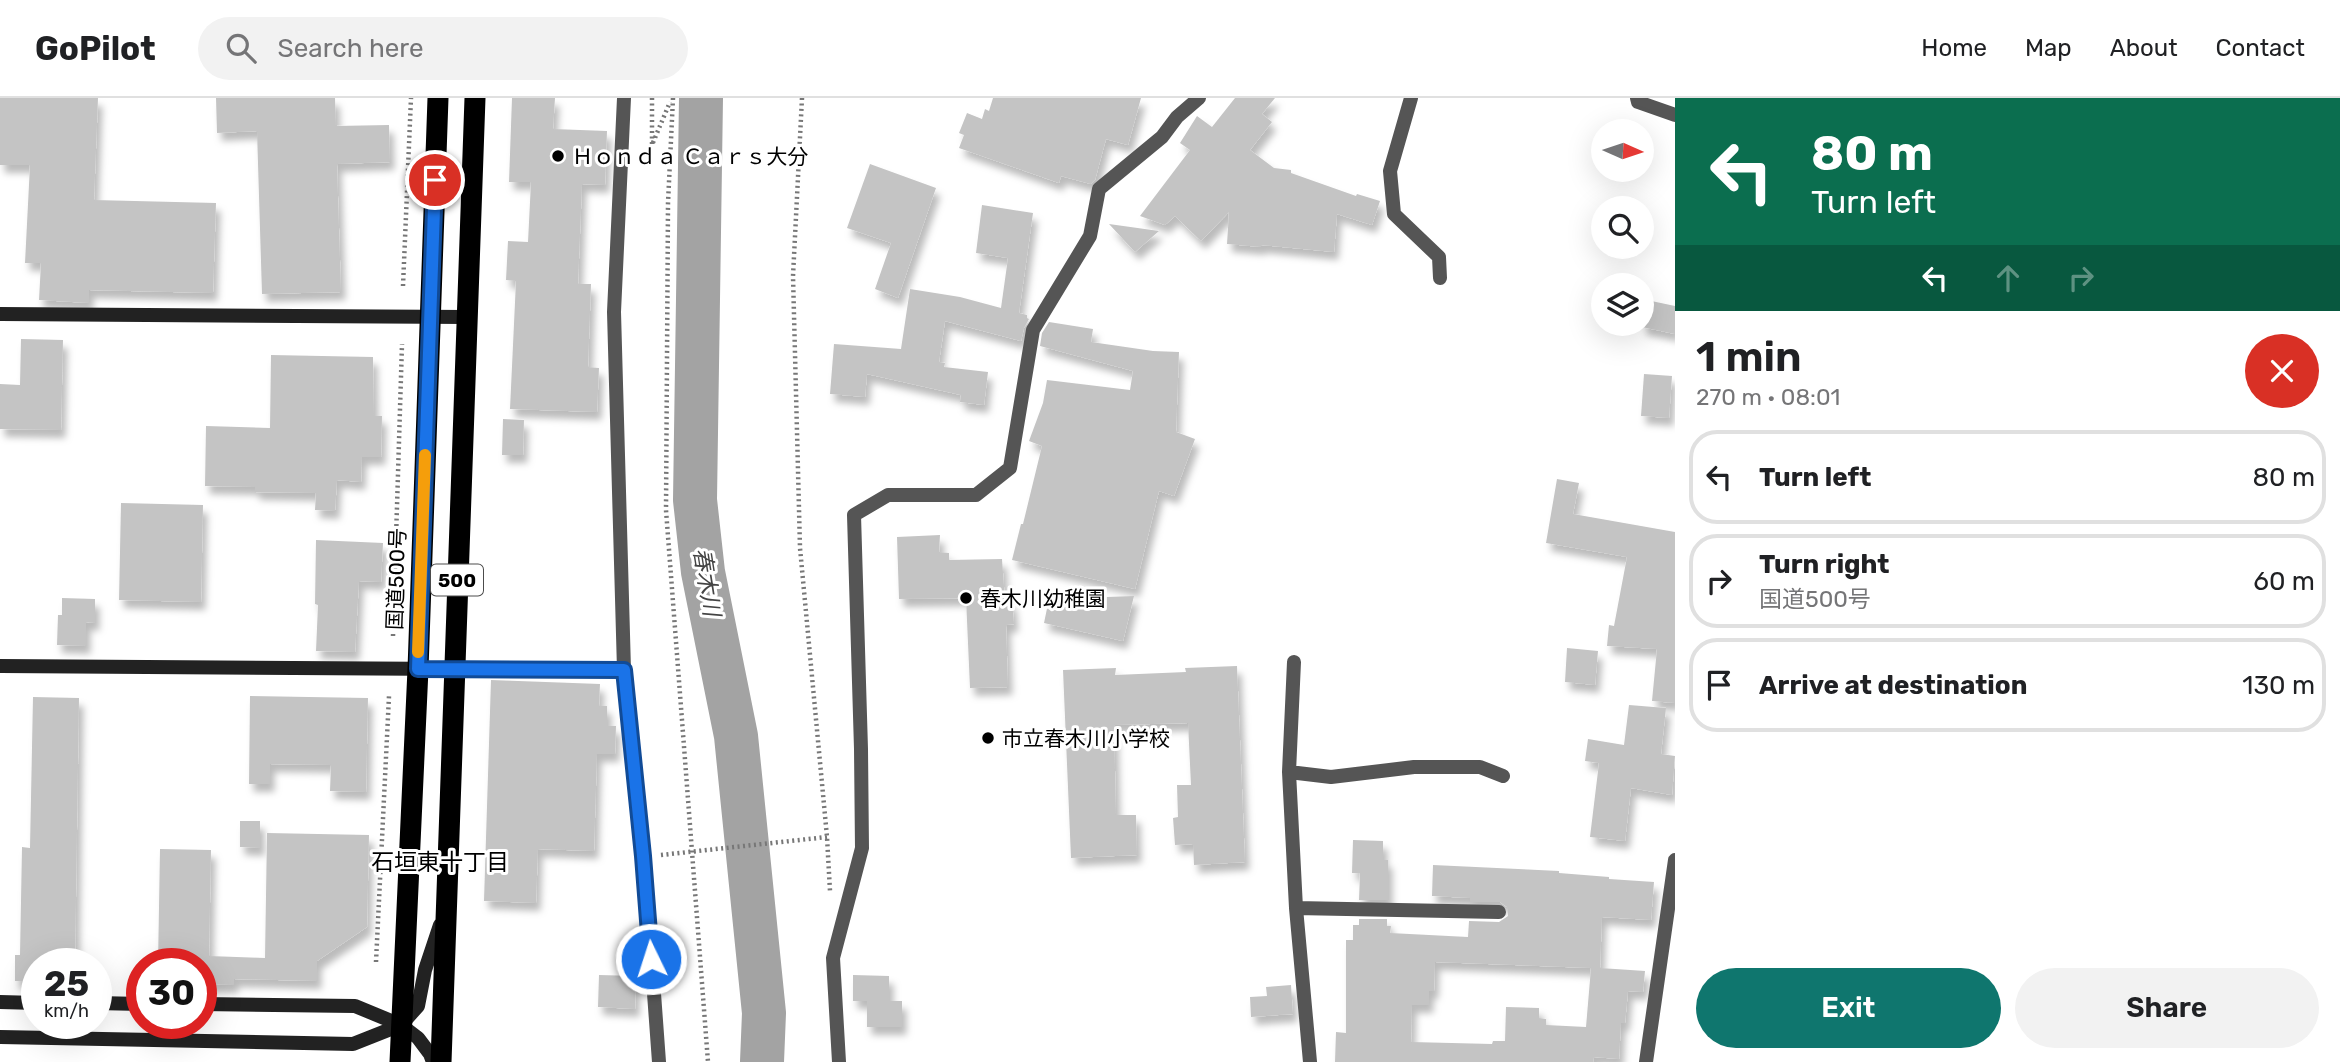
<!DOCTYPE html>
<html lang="en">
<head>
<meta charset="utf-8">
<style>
  body { margin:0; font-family:Rubik,"Noto Sans JP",sans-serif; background:#f2f2f2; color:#202124; height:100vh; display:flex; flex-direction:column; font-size:26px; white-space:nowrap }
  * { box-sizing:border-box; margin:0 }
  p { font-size:23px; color:#757577 }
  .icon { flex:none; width:38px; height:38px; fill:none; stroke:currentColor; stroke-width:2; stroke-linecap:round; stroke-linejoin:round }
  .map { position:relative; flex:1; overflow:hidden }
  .side { display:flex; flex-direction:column; background:#fff; width:665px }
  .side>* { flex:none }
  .guide { background:#0b6e4f; color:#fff; overflow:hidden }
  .needle { width:46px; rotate:93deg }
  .fabs { position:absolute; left:1591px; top:21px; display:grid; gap:14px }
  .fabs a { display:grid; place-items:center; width:63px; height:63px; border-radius:50%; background:#fff; box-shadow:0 7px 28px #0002; font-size:35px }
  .speed { position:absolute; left:21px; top:850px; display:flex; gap:14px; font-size:35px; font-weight:700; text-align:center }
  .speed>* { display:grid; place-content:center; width:91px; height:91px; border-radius:50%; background:#fff; box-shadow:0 7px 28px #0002; line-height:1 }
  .speed small { font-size:18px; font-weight:400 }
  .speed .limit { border:10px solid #d22; background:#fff; color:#111 }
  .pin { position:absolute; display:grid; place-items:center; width:60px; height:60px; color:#fff; margin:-30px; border:4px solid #fff; border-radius:50%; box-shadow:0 2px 7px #0007 }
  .me { position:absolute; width:77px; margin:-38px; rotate:356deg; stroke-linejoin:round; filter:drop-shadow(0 0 5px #0008) }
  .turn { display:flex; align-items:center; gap:24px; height:147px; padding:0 21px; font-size:32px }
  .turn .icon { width:91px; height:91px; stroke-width:2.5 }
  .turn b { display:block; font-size:49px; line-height:60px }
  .lanes { display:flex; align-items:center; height:66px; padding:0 21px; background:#0003; justify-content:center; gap:35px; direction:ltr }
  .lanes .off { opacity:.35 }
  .round { display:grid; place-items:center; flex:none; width:74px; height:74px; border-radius:37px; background:#f2f2f2 }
  .head { display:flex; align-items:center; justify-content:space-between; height:119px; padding:0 21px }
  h1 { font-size:42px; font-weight:600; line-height:52px }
  .button { display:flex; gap:14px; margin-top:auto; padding:14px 21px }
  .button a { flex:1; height:80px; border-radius:42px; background:#0f766e; color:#fff; font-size:28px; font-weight:600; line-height:80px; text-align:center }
  .button a+a { background:#f2f2f2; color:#202124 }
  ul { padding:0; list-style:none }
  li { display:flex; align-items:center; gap:21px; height:94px; margin:0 14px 10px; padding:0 7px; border:4px solid #e0e0e0; border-radius:28px }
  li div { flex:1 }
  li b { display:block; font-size:26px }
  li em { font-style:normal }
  header { display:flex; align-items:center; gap:42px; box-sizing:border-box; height:98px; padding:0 35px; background:#fff; border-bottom:2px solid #e0e0e0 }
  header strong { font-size:33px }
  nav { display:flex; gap:38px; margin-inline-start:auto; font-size:24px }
  .search { width:490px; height:63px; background:#f2f2f2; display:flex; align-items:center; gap:18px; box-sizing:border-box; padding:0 24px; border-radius:38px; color:#757577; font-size:26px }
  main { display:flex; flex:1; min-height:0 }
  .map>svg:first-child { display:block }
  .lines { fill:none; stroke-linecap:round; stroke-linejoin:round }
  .river { stroke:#a3a3a3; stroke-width:44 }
  .building { fill:#c4c4c4; fill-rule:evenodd; filter:url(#shadow) }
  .path { stroke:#777; stroke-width:4.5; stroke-dasharray:2 3.5; stroke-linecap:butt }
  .street { stroke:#555; stroke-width:14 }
  .secondary { stroke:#222; stroke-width:14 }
  .highway { stroke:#000; stroke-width:21 }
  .route-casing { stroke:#114b97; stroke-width:18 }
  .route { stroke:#1a73e8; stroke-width:12 }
  .slow { stroke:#f59e0b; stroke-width:12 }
  .poi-dot { fill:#000; stroke:#fff; stroke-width:2.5 }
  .labels { text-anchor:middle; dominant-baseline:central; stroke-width:6; stroke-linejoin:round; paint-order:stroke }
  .shield { fill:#fff; stroke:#4c4c4c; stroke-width:2 }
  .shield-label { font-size:19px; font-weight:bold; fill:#000 }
  .poi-label { font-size:21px; fill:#000; stroke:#fff; text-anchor:start }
  .street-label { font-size:21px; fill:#000; stroke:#fff }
  .water-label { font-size:23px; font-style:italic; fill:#444; stroke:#fff }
  .neighbourhood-label { font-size:23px; fill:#000; stroke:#fff }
</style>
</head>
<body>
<header>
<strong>GoPilot</strong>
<div class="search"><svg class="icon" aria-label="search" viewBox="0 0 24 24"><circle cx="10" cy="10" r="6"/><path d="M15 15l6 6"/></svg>Search here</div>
<nav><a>Home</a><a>Map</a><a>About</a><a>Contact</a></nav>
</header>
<main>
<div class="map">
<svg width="1675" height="964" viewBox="0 0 1675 964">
  <defs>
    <filter id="shadow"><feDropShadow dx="4.5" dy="8" stdDeviation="3.5" flood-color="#0004"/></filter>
  </defs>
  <rect width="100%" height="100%" fill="#fff"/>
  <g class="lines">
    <path class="river" d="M701,0L695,402L703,474L736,638L764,915L762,964"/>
  </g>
  <path class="building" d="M0,0H98L94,102L216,105L213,195L89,192V205L39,202L41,165H25L30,67H0Z
    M216,0H335L336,28L389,27L390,64L337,66L341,194L262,196L257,33L217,35Z
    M512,0H555L553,31L607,33L605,87L582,86L578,186H591L588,269L599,270L597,314L510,311L516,183L506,182L508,143L528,144L531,84H509Z
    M993,0H1141L1128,47L1106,41L1095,82L1091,86L1061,78L1059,85L959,50L964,37L959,35L967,15L982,21L985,11L989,13Z
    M1235,0H1275L1262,16L1272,24L1250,52L1274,70L1291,72V75L1356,98L1357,96L1380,103L1372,127L1337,116L1334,154L1261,147V149L1227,146L1229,114L1201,143L1175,118L1165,127L1140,118L1190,52L1180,45L1197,18L1212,29Z
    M870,66L936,90L898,200L875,191L891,145L847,130Z
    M982,107L1033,115L1019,215L1027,217V220L1029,221L1024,230L1021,243L945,223L939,264L945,265L944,269L988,274L984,307L960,304L961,297L867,276L865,299L830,296L834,246L901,251L910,191L960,199L1001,210L1008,160L976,155Z
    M1109,126L1159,133L1135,154Z
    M1642,201L1675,208V236L1642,229Z
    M1049,224L1093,231L1091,244L1153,253L1179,254L1176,334L1195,341L1174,398L1159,393L1135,491L1012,462L1021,426H1023L1042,348L1029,343L1043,305L1047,282L1130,292L1133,273L1040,248L1042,235Z
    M21,241L63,242L61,332L0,331V286L20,287Z
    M271,257L373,259L374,318H382L381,359H362L361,384L337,382L335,413L315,412L316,395L255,394V389L205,388L206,328L270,330Z
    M1644,276L1672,278L1669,320L1641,318Z
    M503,321L524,322L523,357H502Z
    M1557,381L1579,385L1573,416L1675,434V605L1652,603L1657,551L1607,548L1609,527L1614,528L1627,459L1546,445Z
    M121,405L203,407L201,504L119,502Z
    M940,437L939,454L949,455V462L1002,461L1005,503H1012L1014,526L1006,527L1008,589L970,590L966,500L899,501L897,439Z
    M316,442L383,445L381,484L359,483L355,554L316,553L318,507L315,506Z
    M1134,498L1123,543L1044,525L1049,501Z
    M62,500L95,501V525L86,524V548L57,547L58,517H62Z
    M1567,550L1598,553L1595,587L1565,584Z
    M1237,568L1245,764L1194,767L1193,746L1175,747L1173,720L1178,719L1177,687H1191L1188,625L1114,627L1116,717H1136L1137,757L1071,760L1063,572L1116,570L1115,577L1186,574L1185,570Z
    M491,582L600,586L599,608H607V628H616L615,656H597L594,753L538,751L536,805L484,803Z
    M250,598L368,600L366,694L330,693L331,667L270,666V686H249Z
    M33,599L79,600L75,866H37V883H15V857H20L22,749L30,750Z
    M1629,607L1666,610L1661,656L1675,658L1672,697L1631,690L1625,743L1590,739L1599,665L1585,663L1588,641L1624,647Z
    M240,723H260V750L240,749Z
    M267,735L369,737L367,829L317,863V883L234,881V887L201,886V866H158L160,751L211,752L209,858L265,860Z
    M1353,742L1383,743V762H1388V802H1359L1360,775H1352Z
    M1433,767L1559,773V775L1609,779V781L1654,784L1651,822L1602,819L1600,870L1645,873L1643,894L1628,893L1625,925H1621L1619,961L1594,959L1593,964H1335L1336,934L1346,935V842H1353V827H1359V821H1387V828H1391L1390,835L1468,839L1469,823L1499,824L1508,818L1507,809L1500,804H1470V800L1432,798ZM1435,864L1591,870L1586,929L1546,927V921L1539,920V910L1506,909L1505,943H1493L1492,946L1411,944L1412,907H1429V893H1434Z
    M599,877L636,878L635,911L598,909Z
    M853,877L889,878V903H902V929H867V903H853Z
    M1291,887L1293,916L1251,919L1250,899L1267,898L1266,889Z"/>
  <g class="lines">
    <path class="path" d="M652,0V47L670,4
      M673,0L668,105L666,412L708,964
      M802,0L793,178L800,450L827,739L830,793
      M403,188L411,0
      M393,538L402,246
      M661,757L827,739
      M376,864L389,598"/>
    <path class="street" d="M624,0L614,214L624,572L644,758L659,964
      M1411,0L1390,73L1394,116L1439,159L1440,180
      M1637,0L1638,4L1675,17
      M1294,564L1289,674L1296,810L1310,964
      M453,571L624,572
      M1289,674L1331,679L1414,669H1480L1503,678
      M1296,810L1499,814
      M839,964L833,860L862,750L861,651L854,417L888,397H976L1010,370L1033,232L1090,138L1099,91L1162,39L1177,19L1199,0
      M1646,964L1675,762"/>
    <path class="secondary" d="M0,216L466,219
      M0,568L453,571
      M0,904L37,905
      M96,905L142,906
      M201,906L355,908L401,927L418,940L430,956L433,964
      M0,939L353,946L401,927L418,908L425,872L440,827"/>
    <path class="highway" d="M400,964L418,571L438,0
      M441,964L475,0"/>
  </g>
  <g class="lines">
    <defs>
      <path id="route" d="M435,82L418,571L624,572L643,758L651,861"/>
    </defs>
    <use href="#route" class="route-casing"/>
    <use href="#route" class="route"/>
    <path class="slow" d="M418,554L425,357"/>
  </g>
  <g class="poi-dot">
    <circle cx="558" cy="58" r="7"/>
    <circle cx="966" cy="500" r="7"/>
    <circle cx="988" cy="640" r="7"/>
  </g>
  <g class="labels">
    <rect class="shield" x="431" y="466.5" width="52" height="31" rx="5"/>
    <g class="shield-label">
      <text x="457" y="482">500</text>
    </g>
    <g class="poi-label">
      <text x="572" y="58">Ｈｏｎｄａ Ｃａｒｓ大分</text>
      <text x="980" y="500">春木川幼稚園</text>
      <text x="1002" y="640">市立春木川小学校</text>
    </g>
    <g class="street-label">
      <text transform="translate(396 481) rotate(-88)">国道500号</text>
    </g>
    <g class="water-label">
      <text transform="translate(707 484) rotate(81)">春木川</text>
    </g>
    <g class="neighbourhood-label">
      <text x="440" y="764">石垣東十丁目</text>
    </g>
  </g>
</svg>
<div class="fabs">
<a><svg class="needle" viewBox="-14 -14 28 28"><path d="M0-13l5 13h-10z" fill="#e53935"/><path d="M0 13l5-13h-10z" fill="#757577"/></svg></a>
<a><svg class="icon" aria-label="search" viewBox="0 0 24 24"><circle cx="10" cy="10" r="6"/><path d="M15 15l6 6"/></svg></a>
<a><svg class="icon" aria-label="layers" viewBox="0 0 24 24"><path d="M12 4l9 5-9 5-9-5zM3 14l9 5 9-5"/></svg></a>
</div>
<div class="speed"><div>25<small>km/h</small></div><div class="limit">30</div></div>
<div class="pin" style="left:435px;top:82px;background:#d93025"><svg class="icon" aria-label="arrive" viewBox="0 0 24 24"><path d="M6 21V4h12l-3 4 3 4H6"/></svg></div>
<svg class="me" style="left:651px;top:861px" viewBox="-20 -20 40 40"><circle r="17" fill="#1a73e8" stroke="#fff" stroke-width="3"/><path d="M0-11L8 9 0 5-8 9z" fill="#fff"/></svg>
</div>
<section class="side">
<div class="guide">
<div class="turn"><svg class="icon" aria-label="left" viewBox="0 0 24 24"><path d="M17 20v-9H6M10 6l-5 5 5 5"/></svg><div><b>80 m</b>Turn left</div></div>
<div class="lanes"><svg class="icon" aria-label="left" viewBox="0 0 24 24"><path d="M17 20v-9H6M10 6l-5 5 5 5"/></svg><svg class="icon off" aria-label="ahead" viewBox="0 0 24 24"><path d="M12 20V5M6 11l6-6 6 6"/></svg><svg class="icon off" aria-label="right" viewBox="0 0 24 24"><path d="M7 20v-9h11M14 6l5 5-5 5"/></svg></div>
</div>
<div class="head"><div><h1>1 min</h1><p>270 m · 08:01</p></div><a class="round" style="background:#d93025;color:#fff"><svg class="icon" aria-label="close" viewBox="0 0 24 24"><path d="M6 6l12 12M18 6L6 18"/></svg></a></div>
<ul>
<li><svg class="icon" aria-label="left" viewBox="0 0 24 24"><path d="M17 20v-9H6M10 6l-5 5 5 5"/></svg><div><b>Turn left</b></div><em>80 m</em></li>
<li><svg class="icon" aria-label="right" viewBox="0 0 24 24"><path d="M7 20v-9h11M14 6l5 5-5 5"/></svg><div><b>Turn right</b><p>国道500号</p></div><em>60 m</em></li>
<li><svg class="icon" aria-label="arrive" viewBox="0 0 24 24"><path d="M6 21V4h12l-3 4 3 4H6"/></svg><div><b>Arrive at destination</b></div><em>130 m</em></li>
</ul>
<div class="button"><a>Exit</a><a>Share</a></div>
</section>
</main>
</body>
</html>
